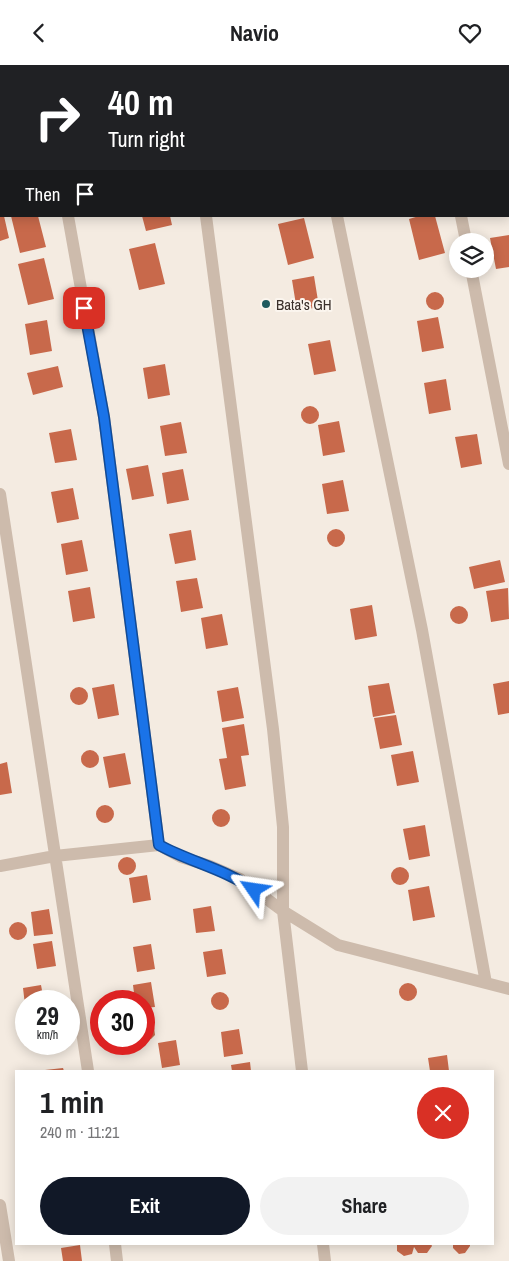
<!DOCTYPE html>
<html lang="en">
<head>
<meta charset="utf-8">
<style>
  body { margin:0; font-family:"Archivo Narrow",sans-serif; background:#f2f2f2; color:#202124; height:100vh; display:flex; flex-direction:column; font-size:19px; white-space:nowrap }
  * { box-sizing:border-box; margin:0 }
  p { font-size:16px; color:#757577 }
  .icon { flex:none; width:28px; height:28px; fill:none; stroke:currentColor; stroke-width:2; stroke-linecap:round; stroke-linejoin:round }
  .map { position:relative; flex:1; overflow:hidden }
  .drawer { position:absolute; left:15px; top:1005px; width:479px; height:175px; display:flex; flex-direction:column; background:#fff; border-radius:0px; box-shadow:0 2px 12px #0003 }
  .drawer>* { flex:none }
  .top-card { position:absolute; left:0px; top:0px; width:510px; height:152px; box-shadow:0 2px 12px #0003; background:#202124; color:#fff; overflow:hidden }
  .tools { position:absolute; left:449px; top:168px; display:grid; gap:10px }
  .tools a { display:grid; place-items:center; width:45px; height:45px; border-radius:50%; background:#fff; box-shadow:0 2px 12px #0003; font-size:25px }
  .speed { position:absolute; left:15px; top:925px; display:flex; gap:10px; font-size:25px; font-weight:700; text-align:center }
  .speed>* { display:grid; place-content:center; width:65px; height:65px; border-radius:50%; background:#fff; box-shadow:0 2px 12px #0003; line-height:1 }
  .speed small { font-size:12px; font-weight:400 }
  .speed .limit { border:8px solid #d22; background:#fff; color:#111 }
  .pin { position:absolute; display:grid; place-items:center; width:42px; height:42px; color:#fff; margin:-21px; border-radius:10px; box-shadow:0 2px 8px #0006 }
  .me { position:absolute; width:55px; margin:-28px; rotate:302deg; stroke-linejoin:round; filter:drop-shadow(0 0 4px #0008) }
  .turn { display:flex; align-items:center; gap:18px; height:105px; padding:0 25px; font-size:22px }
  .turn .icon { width:65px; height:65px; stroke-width:2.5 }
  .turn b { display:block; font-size:35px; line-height:42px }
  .then { display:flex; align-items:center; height:48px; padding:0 25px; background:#0003; gap:10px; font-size:19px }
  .round { display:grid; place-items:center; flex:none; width:52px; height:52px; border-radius:26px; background:#f2f2f2 }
  .headline { display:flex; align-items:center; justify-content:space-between; height:85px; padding:0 25px }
  h1 { font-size:30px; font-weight:800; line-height:38px }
  .action { display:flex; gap:10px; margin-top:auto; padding:10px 25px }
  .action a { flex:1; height:58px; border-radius:30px; background:#111827; color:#fff; font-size:20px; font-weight:800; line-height:58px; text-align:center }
  .action a+a { background:#f2f2f2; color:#202124 }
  header { display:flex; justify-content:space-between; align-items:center; height:65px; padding:0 25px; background:#fff; font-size:22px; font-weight:800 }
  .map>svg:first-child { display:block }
  .building { fill:#c8694b }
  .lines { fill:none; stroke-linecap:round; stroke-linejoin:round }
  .street { stroke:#cdbbac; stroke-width:12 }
  .route-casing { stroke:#114b97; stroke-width:12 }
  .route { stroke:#1a73e8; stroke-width:9 }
  .poi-dot { fill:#1f5a5e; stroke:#fbf5ee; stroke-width:2 }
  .labels { text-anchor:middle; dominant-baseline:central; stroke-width:4; stroke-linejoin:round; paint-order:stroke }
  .poi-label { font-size:15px; fill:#3b302b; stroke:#fbf5ee; text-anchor:start }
</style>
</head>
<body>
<header><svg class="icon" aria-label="back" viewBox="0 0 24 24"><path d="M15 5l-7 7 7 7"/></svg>Navio<svg class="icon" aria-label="heart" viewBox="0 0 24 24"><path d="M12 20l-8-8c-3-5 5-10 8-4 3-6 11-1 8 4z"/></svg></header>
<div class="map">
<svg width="509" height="1196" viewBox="0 0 509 1196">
  <rect width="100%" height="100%" fill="#f4ebe1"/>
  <path class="building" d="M0,151H4L9,173L0,176Z
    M11,151H38L46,182L20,188Z
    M142,151H170L172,160L146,166Z
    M419,151H435L445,188L419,195L409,154Z
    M304,153L314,193L288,200L278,159Z
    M509,170V202L496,204L490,173Z
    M155,178L165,219L139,225L129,184Z
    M44,193L54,234L28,240L18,199Z
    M314,211L319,242L297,246L292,215Z
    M426 236a9 9 0 1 1 18 0a9 9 0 1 1-18 0Z
    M438,252L444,283L422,287L417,256Z
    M47,255L52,286L30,290L25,259Z
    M330,275L336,306L314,310L308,279Z
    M165,299L170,330L148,334L143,303Z
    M58,301L63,322L33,330L27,308Z
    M446,314L451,345L429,349L424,318Z
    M301 350a9 9 0 1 1 18 0a9 9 0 1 1-18 0Z
    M339,356L345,387L323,391L318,360Z
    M181,357L187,388L165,391L160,361Z
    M71,364L77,395L55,398L49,368Z
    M477,369L482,399L461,403L455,372Z
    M148,400L154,431L132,435L126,404Z
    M183,404L189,435L167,439L162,408Z
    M343,415L349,446L327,449L322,419Z
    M73,423L79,454L57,458L51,427Z
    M327 473a9 9 0 1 1 18 0a9 9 0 1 1-18 0Z
    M191,465L196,495L175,499L169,469Z
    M82,475L88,506L66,510L61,479Z
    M500,495L505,517L474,524L469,502Z
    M197,513L203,543L181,547L176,516Z
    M90,522L95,553L73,557L68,526Z
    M508,523L509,554L491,557L486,526Z
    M372,540L377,571L355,575L350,544Z
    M450 550a9 9 0 1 1 18 0a9 9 0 1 1-18 0Z
    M222,549L228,580L206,584L201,553Z
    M509,616V648L498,650L493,619Z
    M389,618L395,648L373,652L368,621Z
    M114,619L119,650L98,654L92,623Z
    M238,622L244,653L222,657L217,626Z
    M70 631a9 9 0 1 1 18 0a9 9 0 1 1-18 0Z
    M396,650L402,680L380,684L374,653Z
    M244,659L249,690L241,691L246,721L225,725L219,694L227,693L222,663Z
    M81 694a9 9 0 1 1 18 0a9 9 0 1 1-18 0Z
    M413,686L419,717L397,721L391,690Z
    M125,688L131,719L109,723L103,692Z
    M7,697L12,728L0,730V699Z
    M96 749a9 9 0 1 1 18 0a9 9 0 1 1-18 0Z
    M212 753a9 9 0 1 1 18 0a9 9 0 1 1-18 0Z
    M425,760L430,791L409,795L403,764Z
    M118 801a9 9 0 1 1 18 0a9 9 0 1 1-18 0Z
    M391 811a9 9 0 1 1 18 0a9 9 0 1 1-18 0Z
    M147,810L151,835L133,838L129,813Z
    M429,821L435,852L413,856L408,825Z
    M211,841L215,866L196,868L193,844Z
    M49,844L53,869L34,871L31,847Z
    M9 866a9 9 0 1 1 18 0a9 9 0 1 1-18 0Z
    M52,876L56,901L37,904L33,879Z
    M151,879L155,904L137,907L133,882Z
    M222,884L226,909L207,912L203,887Z
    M151,917L155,942L144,943V936H135L133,920Z
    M399 927a9 9 0 1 1 18 0a9 9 0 1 1-18 0Z
    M41,920L44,936H26L25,940L23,923Z
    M211 936a9 9 0 1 1 18 0a9 9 0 1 1-18 0Z
    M144,958H150L154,962L155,970L151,974L144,975Z
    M239,964L243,989L224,992L221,967Z
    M176,975L180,1000L162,1003L158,978Z
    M447,990L449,1006H430L428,993Z
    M250,997L251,1006H232L231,1000Z
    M63,1003L64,1006H45V1005Z
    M397,1179H431L432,1181L427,1188H418L414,1182L412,1189L404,1191L397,1186Z
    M453,1179H470V1181L465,1188L459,1189L453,1183Z
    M80,1180L82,1196H63L61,1183Z"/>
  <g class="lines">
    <path class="street" d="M42,0V1
      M186,0V1
      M308,0L309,1
      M431,0L432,1
      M68,151L104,352L159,780
      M206,151L273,664L283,762V846L302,1006
      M337,151L422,565L486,918
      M461,151L466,176
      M471,204L509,399
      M0,429L88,1006
      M0,801L55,791L159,780L181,792L210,801L240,814L283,846L338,880L509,924
      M0,1140L9,1196
      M115,1179L117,1196
      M323,1179L325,1196"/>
  </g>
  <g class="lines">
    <defs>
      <path id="route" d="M84,243L104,352L159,780C190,797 225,804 254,825"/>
    </defs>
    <use href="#route" class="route-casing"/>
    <use href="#route" class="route"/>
  </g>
  <circle class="poi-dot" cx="266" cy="239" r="5"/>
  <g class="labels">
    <g class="poi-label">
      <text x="276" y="239">Bata's GH</text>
    </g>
  </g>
</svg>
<div class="tools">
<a><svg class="icon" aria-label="layers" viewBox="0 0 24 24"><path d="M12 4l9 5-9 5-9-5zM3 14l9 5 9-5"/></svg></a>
</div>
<div class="speed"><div>29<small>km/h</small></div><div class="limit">30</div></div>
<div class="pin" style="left:84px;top:243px;background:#d93025"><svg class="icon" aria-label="arrive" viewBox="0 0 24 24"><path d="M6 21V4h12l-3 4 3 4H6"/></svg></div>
<svg class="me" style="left:254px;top:825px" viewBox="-20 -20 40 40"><path d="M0-17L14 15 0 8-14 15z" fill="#1a73e8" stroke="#fff" stroke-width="4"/></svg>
<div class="top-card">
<div class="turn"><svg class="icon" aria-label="right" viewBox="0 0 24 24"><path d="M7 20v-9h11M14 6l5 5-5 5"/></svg><div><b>40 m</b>Turn right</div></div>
<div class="then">Then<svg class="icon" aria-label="arrive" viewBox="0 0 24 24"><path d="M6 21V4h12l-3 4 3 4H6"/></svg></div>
</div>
<section class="drawer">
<div class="headline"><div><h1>1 min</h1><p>240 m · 11:21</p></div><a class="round" style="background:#d93025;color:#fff"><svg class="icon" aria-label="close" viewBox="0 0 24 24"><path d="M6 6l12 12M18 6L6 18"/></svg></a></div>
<div class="action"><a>Exit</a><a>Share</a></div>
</section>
</div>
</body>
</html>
